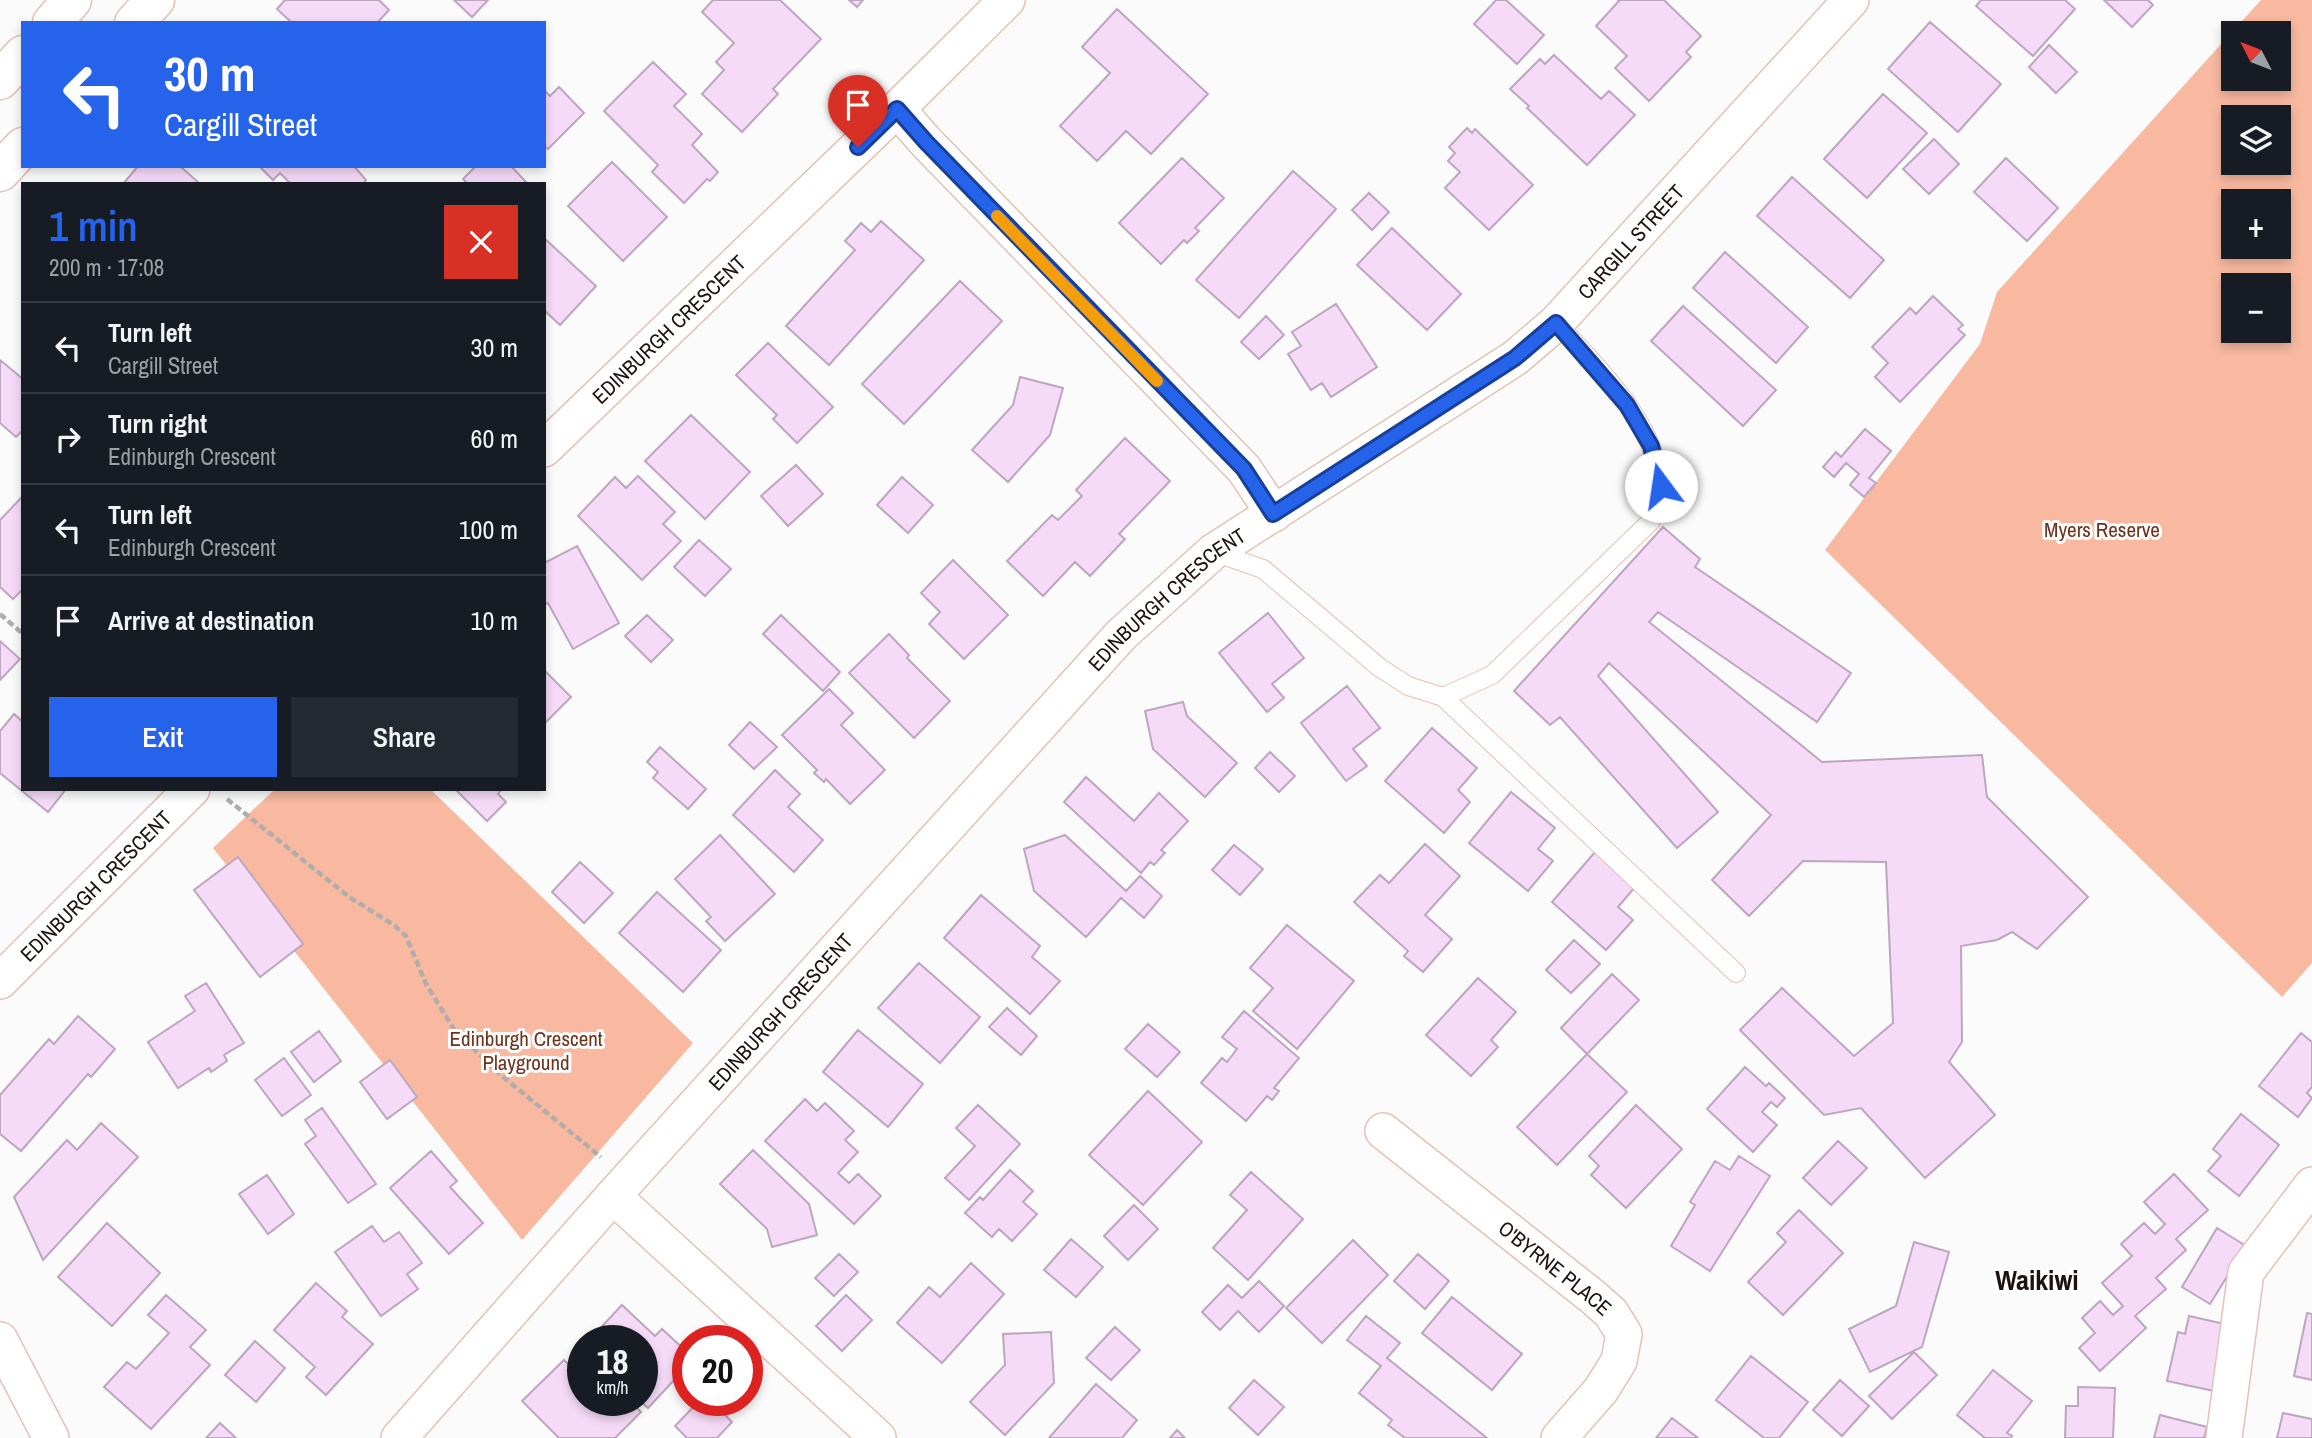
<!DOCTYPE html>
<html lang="en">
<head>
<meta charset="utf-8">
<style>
  body { margin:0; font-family:"Archivo Narrow",sans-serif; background:#242831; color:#f1f3f6; height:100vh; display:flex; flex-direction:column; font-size:26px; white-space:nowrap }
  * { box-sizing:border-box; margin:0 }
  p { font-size:23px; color:#9ea1a6 }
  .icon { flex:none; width:38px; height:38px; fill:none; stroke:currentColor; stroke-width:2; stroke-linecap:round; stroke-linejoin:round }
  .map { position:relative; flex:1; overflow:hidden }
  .details { position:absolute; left:21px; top:182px; width:525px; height:609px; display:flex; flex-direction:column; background:#171b24; border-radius:0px; box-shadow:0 4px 10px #0003 }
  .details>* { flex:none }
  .top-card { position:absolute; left:21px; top:21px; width:525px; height:147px; border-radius:0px; box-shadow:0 4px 10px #0003; background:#2563eb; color:#fff; overflow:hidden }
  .needle { width:46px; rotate:312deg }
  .fabs { position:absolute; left:2221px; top:21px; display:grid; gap:14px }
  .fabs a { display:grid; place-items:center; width:70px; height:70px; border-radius:0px; background:#171b24; box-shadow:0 4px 10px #0003; font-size:35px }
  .speed { position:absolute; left:567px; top:1325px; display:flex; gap:14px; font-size:35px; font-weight:700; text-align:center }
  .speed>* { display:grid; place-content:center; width:91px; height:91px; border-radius:50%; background:#171b24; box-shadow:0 4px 10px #0003; line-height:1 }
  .speed small { font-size:18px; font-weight:400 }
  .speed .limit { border:10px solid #d22; background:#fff; color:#111 }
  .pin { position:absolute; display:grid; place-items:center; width:60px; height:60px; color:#fff; margin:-72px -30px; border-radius:50% 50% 50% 0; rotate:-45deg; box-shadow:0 0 7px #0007 }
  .pin .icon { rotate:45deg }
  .me { position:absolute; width:77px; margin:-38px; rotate:346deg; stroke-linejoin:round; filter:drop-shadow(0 0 5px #0008) }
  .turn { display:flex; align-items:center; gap:24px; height:147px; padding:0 28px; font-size:32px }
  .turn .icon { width:91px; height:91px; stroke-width:2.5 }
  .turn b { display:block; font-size:49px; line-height:60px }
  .round { display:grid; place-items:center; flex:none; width:74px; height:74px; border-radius:0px; background:#242831 }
  .summary { display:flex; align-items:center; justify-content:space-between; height:119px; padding:0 28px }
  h1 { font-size:42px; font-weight:600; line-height:52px; color:#2563eb }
  .cta { display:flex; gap:14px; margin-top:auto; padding:14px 28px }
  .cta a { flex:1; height:80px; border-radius:0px; background:#2563eb; color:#fff; font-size:28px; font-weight:600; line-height:80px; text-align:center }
  .cta a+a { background:#242831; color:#f1f3f6 }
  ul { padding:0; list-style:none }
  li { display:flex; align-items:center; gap:21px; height:91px; padding:0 28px; border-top:2px solid #363941 }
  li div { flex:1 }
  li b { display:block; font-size:26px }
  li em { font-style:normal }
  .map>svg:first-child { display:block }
  .green { fill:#f8b9a0; fill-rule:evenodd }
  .building { fill:#f6dbf8; stroke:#bda6bf; stroke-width:2 }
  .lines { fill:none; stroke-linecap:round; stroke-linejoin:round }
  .service-casing { stroke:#e4c2b5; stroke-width:20 }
  .minor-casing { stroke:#e4c2b5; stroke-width:38 }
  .secondary-casing { stroke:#e4c2b5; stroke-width:41 }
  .path { stroke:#b0adab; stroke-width:4.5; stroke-dasharray:7 3.5; stroke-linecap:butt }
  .service { stroke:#fff; stroke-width:18 }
  .minor { stroke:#fff; stroke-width:35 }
  .secondary { stroke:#fff; stroke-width:38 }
  .route-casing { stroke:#184099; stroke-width:18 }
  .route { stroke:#2563eb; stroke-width:12 }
  .slow { stroke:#f59e0b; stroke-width:12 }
  .labels { text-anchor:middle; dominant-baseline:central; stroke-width:6; stroke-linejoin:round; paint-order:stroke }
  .street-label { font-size:21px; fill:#1d120d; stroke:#fff }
  .park-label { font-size:21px; fill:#6e331a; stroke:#fff }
  .district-label { font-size:28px; font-weight:bold; fill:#1d120d; stroke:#fff }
</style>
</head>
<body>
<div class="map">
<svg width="2312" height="1438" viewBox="0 0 2312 1438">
  <rect width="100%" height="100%" fill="#fbfbfb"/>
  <path class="green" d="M2261,0H2312V963L2282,997L1825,550L1980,344L1997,292ZM2233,33H2278V79H2233ZM2233,117H2278V163H2233ZM2233,201H2278V247H2233ZM2233,285H2278V331H2233Z
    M275,789H430L693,1043L522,1240L213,848Z"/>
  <path class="building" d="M285,0H379L389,10L377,23H292L277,9Z
    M454,0H488L472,17Z
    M713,0H780L821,39L773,89L778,94L742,132L702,94L724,70L716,62L734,43L702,12Z
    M849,0H863L857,7Z
    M1496,0H1506L1544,35L1517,64L1474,24Z
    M1618,0H1664L1701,36L1686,52L1691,57L1649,101L1615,68L1627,56L1596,26L1619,1Z
    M1981,0H2065L2075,9L2033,56L1976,6Z
    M2104,0H2148L2153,5L2132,27Z
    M1117,9L1208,94L1151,154L1126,131L1097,161L1060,126L1110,73L1082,47Z
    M1930,22L2001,84L1958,132L1888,69Z
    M2049,45L2077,72L2056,93L2029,67Z
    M1554,55L1601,99L1609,91L1635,115L1587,165L1527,108L1529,106L1510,89L1540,59L1545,64Z
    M653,62L686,94L674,106L702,134L692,145L718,172L710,181L707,179L684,203L652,172L658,165L604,111Z
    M559,87L584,113L548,149L544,146V90L550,96Z
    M1883,94L1927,133L1867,198L1824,159Z
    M1467,128L1472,133L1475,129L1533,185L1489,230L1445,188L1460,172L1448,161L1455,153L1449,147Z
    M1934,139L1959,164L1929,194L1903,169Z
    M1182,158L1224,198L1195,228L1199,231L1187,243L1184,240L1161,264L1119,223Z
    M2006,158L2058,208L2027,241L1974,192Z
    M612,162L667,217L623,261L568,206Z
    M138,166H180L200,184H123Z
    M259,166H354L366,180L363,184H291L280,173L273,180Z
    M476,166H511L527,183L468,184L463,179Z
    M1293,171L1336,209L1239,318L1196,280Z
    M1792,177L1884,260L1850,298L1757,216Z
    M1369,193L1389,212L1372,230L1352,210Z
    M881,221L924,260L829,365L786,326L855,250L845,241L861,223L871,232Z
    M1392,228L1461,294L1427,330L1357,265Z
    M544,238L596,286L560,325L544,310Z
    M1725,252L1808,327L1776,363L1693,288Z
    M960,281L1002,321L904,424L862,384Z
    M1933,296L1963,325L1958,329L1965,335L1900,402L1875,377L1888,363L1872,347L1910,308L1916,314Z
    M1336,304L1377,367L1331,397L1322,383L1311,390L1288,354L1301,346L1292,332Z
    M1683,306L1776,390L1743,426L1651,341Z
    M1266,316L1284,335L1259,359L1241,342Z
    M768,343L833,407L797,443L773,419L777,415L736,375Z
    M0,360L23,379V430L16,437L0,423Z
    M1020,377L1063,388L1050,435L1008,482L972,450L1013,405Z
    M691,415L750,472L705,519L645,461Z
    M1865,429L1891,451L1869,478L1876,483L1864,497L1850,485L1859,474L1846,463L1834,477L1823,467L1836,452L1841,457Z
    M1125,438L1170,481L1119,534L1125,539L1090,576L1075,562L1043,596L1007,561L1052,515L1058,520L1082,496L1076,490Z
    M796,465L823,494L788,526L761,496Z
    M638,476L675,512L663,524L681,541L642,580L578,516L615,477L626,488Z
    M902,477L933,505L908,533L877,505Z
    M22,497L23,589L13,599L0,587V520Z
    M1663,527L1700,559L1695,567L1851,673L1817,722L1658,612L1649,622L1822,762L1982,755L1987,797L2088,897L2037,949L2012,932L1997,940L1961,946L1962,1042L1949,1062L1995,1115L1925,1178L1861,1108L1824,1115L1740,1030L1782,988L1854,1056L1893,1023L1886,862L1803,861L1749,916L1712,880L1771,815L1609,663L1598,676L1718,812L1677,848L1560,717L1550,725L1514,691Z
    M699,540L731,569L705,596L674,567Z
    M577,546L619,623L573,649L548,603L544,605V563Z
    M953,560L1008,615L964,659L929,624L940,612L921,593Z
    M1268,613L1304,658L1272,684L1284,698L1267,712L1219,653Z
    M647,615L673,640L651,662L625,636Z
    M781,615L840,672L823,691L763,634Z
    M889,634L909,655L907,658L950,701L914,738L849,673Z
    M0,641L20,659L0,680Z
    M544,670L571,697L544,724Z
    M1347,686L1380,728L1353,749L1367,766L1346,781L1301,723Z
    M829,689L853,713L841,725L885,770L850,804L826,779L824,782L814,773L817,770L782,735Z
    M1183,702L1187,716L1237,763L1205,797L1153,749L1145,711Z
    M14,714L23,722V789H66L48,812L0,773V731Z
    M750,722L777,747L754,769L729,745Z
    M1432,728L1477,768L1458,790L1470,802L1444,833L1385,781Z
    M660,747L706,789L688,809L653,778L658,772L647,762Z
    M1270,752L1295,776L1279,792L1255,768Z
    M775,770L800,794L788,807L823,840L794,872L733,815Z
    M1086,777L1134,821L1159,793L1188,821L1161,850L1165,853L1154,865L1150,862L1141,873L1064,802Z
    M455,789H502L498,794L506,802L487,821Z
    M1511,792L1555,828L1538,849L1553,861L1528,891L1469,843Z
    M720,835L775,894L725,941L706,921L711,917L675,879Z
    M1065,835L1126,891L1140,876L1162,896L1144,918L1121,898L1086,937L1034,891L1024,849Z
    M1425,844L1460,876L1425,915L1452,939L1423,972L1404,956L1408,951L1354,902L1380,875L1389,883Z
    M1234,845L1263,869L1240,895L1212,870Z
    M1595,852L1635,887L1618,907L1633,920L1606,950L1552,902Z
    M238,857L303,944L260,977L194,890Z
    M580,862L613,893L584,923L552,892Z
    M657,892L721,950L683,992L619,933Z
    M981,895L1040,946L1032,957L1060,981L1030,1014L944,938Z
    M1287,925L1354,981L1297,1049L1253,1011L1273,988L1250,968Z
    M1574,940L1600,964L1571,993L1546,970Z
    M919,963L980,1017L940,1063L878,1008Z
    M1612,974L1639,1000L1587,1054L1561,1028Z
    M1478,978L1516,1012L1491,1040L1498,1047L1471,1076L1426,1035Z
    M206,983L244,1043L224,1055L227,1061L211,1072L209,1068L178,1088L148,1042L195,1011L185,996Z
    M1007,1008L1037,1036L1021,1055L989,1027Z
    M1244,1011L1299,1058L1274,1088L1279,1091L1272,1100L1267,1096L1246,1121L1201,1083L1222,1058L1227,1062L1237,1049L1222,1037Z
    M78,1016L115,1049L91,1077L88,1074L21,1151L0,1134V1095L49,1039L54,1044Z
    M1148,1024L1180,1052L1157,1077L1125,1049Z
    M858,1030L923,1084L888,1127L823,1072Z
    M319,1031L341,1061L314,1082L291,1052Z
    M2301,1033L2312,1042V1087L2307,1093L2312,1098L2298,1117L2259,1086Z
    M1587,1054L1627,1092L1557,1165L1517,1127Z
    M284,1058L311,1095L282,1116L255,1080Z
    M390,1060L417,1097L387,1119L360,1082Z
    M1745,1067L1766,1086L1769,1083L1785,1098L1777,1107L1771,1102L1762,1112L1777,1125L1753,1152L1707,1109Z
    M1148,1091L1202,1142L1143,1205L1089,1155Z
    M805,1099L817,1111L825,1103L854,1131L845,1140L858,1152L838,1173L849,1183L858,1174L881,1196L854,1224L765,1141Z
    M978,1105L1020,1144L969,1200L945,1178L975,1146L956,1128Z
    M1636,1105L1682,1149L1626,1208L1591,1175L1599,1166L1589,1156Z
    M322,1108L376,1184L348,1203L305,1144L316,1136L305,1120Z
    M2241,1114L2279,1145L2239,1196L2208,1171L2221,1156L2213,1149Z
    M101,1123L138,1157L43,1260L14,1197L67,1140L77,1150Z
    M1838,1141L1867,1168L1831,1205L1803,1178Z
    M753,1150L809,1204L817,1235L772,1247L767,1229L720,1184Z
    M431,1151L457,1181L450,1187L483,1223L449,1254L390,1188Z
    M1739,1156L1770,1176L1710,1271L1671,1246L1695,1205L1690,1202L1715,1161L1730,1170Z
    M1010,1170L1033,1191L1023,1202L1037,1214L1012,1241L999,1229L992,1237L965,1213L980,1197L983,1200Z
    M1251,1172L1303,1219L1248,1280L1213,1248L1247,1210L1230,1195Z
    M2174,1174L2208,1210L2176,1239L2186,1250L2156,1278L2166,1289L2135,1316L2146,1328L2100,1371L2079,1348L2095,1333L2082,1318L2100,1301L2113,1315L2123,1306L2102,1283L2132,1256L2121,1244L2144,1223L2155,1234L2165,1224L2144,1202Z
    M267,1175L294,1214L268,1234L239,1194Z
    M1134,1205L1158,1229L1128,1260L1104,1236Z
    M1799,1210L1843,1253L1783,1315L1748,1282L1786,1242L1777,1233Z
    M107,1223L160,1273L112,1326L58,1277Z
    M372,1226L384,1242L399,1232L422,1263L407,1274L418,1289L381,1316L335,1252Z
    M2217,1228L2246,1246L2210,1304L2182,1287Z
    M1071,1239L1103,1267L1076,1297L1044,1270Z
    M1353,1240L1388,1275L1322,1343L1286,1308Z
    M1914,1242L1949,1252L1922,1347L1870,1372L1849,1329L1896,1306Z
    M839,1254L858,1272L834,1296L815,1278Z
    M1418,1254L1449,1281L1425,1309L1394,1281Z
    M971,1263L1004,1294L942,1363L897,1323L929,1287L940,1297Z
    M1259,1281L1284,1306L1259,1332L1238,1311L1220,1330L1202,1312L1228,1285L1242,1298Z
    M316,1283L347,1311L342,1317L373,1344L326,1395L306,1377L315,1367L274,1330Z
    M166,1295L206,1330L190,1347L210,1365L151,1429L104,1387L127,1362L136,1369L169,1333L148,1315Z
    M846,1295L872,1320L842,1351L816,1326Z
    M1452,1297L1522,1354L1492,1390L1422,1333Z
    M622,1305L655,1336L662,1329L688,1353V1365L648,1408L639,1400H642V1340H589Z
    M2307,1313L2312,1314V1380L2294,1376Z
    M1366,1316L1400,1343L1387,1358L1487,1438H1405L1388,1425L1392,1420L1359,1393L1381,1366L1347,1340Z
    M2189,1316L2229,1325L2214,1391L2167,1381L2178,1332L2185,1334Z
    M1115,1327L1140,1350L1111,1380L1086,1358Z
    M1051,1332L1054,1383L1005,1435L970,1402L1005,1365L1003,1334Z
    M255,1341L285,1368L256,1402L225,1375Z
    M1914,1352L1937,1375L1892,1419L1869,1396Z
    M1751,1356L1808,1402L1779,1438H1764L1716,1400Z
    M564,1360L583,1379V1400H629L641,1412L615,1438H559L522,1401Z
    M1993,1370L2032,1401L2007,1433L2012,1436L2011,1438H1985L1957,1415Z
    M1254,1380L1284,1407L1258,1435L1229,1408Z
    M1840,1380L1869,1406L1842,1436L1813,1410Z
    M1096,1384L1137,1420L1122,1438H1049Z
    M2078,1387L2115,1388L2113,1438H2065L2066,1406H2078Z
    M700,1400H710L732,1422L717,1438H687L675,1426Z
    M2283,1413L2312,1419V1438H2277Z
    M2160,1415L2207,1427L2204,1438H2154Z
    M1672,1418L1698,1438H1656Z
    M220,1423L236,1438H206Z
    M1177,1430L1185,1438H1170Z"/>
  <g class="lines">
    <defs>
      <path id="service" d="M1214,552L1263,569L1379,667L1408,686L1443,697L1492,675L1651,521C1654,510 1661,495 1660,484C1656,424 1596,365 1556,323
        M1443,697L1736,973"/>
      <g id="minor">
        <path d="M897,109L926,142L1244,469L1274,514"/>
        <path id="s1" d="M544,449L897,109L1007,0"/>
        <path id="s2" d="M0,981L192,789"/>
        <path id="s3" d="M1383,1131L1593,1297L1611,1313L1624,1334L1619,1361L1601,1390L1559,1438"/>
        <path d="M613,1196L878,1438"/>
        <path d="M0,1340L51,1438"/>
        <path id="s4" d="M399,1438L613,1196L1121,635L1213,552L1515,358L1556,323L1851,0"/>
        <path d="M2224,1438L2246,1272L2312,1185"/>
      </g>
      <path id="secondary" d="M52,23L72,0
        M134,23L155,0
        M0,80L23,55
        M0,172L23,147"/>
    </defs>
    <use href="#service" class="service-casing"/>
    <use href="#minor" class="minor-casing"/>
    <use href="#secondary" class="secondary-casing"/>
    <path class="path" d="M0,614L23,634
      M227,799L349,897L394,925L406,936L426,984L455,1031L502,1076L601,1157"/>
    <use href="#service" class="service"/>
    <use href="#minor" class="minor"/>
    <use href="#secondary" class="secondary"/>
  </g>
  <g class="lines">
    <defs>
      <path id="route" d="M858,147L897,109L926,142L1244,469L1273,514L1515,358L1556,323L1627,405L1651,446L1661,486"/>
    </defs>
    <use href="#route" class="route-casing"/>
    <use href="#route" class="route"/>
    <path class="slow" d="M997,216L1157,381"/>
  </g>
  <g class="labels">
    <g class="street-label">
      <text stroke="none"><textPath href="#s4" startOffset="1727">CARGILL STREET</textPath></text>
      <text stroke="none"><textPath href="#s1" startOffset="173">EDINBURGH CRESCENT</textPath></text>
      <text stroke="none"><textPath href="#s4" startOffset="1138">EDINBURGH CRESCENT</textPath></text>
      <text stroke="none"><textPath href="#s2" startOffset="135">EDINBURGH CRESCENT</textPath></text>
      <text stroke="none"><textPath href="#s4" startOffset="572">EDINBURGH CRESCENT</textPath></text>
      <text stroke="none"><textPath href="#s3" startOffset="220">O'BYRNE PLACE</textPath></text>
    </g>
    <g class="park-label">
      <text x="2102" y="529">Myers Reserve</text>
      <text x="526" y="1038">Edinburgh Crescent<tspan x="526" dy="24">Playground</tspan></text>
    </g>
    <g class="district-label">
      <text x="2037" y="1280">Waikiwi</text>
    </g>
  </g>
</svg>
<div class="fabs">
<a><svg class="needle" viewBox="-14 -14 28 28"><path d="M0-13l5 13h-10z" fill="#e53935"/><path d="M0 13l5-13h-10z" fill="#9ea1a6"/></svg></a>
<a><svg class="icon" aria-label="layers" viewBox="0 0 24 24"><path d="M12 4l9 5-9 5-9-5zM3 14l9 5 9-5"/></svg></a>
<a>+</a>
<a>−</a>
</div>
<div class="speed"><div>18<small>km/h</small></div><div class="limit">20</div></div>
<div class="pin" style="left:858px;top:147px;background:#d93025"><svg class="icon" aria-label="arrive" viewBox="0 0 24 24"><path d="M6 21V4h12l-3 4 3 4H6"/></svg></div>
<svg class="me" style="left:1661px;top:486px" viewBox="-20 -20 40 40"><circle r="19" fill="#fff"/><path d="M0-13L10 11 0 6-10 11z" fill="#2563eb"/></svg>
<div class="top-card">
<div class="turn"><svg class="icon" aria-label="left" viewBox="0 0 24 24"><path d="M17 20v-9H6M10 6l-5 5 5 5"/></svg><div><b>30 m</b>Cargill Street</div></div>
</div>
<section class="details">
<div class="summary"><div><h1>1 min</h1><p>200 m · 17:08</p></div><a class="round" style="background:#d93025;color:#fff"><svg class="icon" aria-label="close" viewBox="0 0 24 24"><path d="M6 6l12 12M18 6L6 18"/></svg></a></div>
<ul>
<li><svg class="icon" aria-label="left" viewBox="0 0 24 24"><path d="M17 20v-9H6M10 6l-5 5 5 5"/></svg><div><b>Turn left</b><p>Cargill Street</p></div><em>30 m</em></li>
<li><svg class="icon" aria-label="right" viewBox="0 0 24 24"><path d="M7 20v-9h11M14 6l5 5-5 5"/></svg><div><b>Turn right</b><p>Edinburgh Crescent</p></div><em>60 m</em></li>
<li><svg class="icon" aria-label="left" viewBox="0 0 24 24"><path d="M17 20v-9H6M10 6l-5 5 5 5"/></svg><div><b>Turn left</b><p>Edinburgh Crescent</p></div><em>100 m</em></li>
<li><svg class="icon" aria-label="arrive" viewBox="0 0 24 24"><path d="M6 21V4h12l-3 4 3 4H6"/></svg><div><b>Arrive at destination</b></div><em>10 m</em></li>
</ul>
<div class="cta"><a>Exit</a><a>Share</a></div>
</section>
</div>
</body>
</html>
